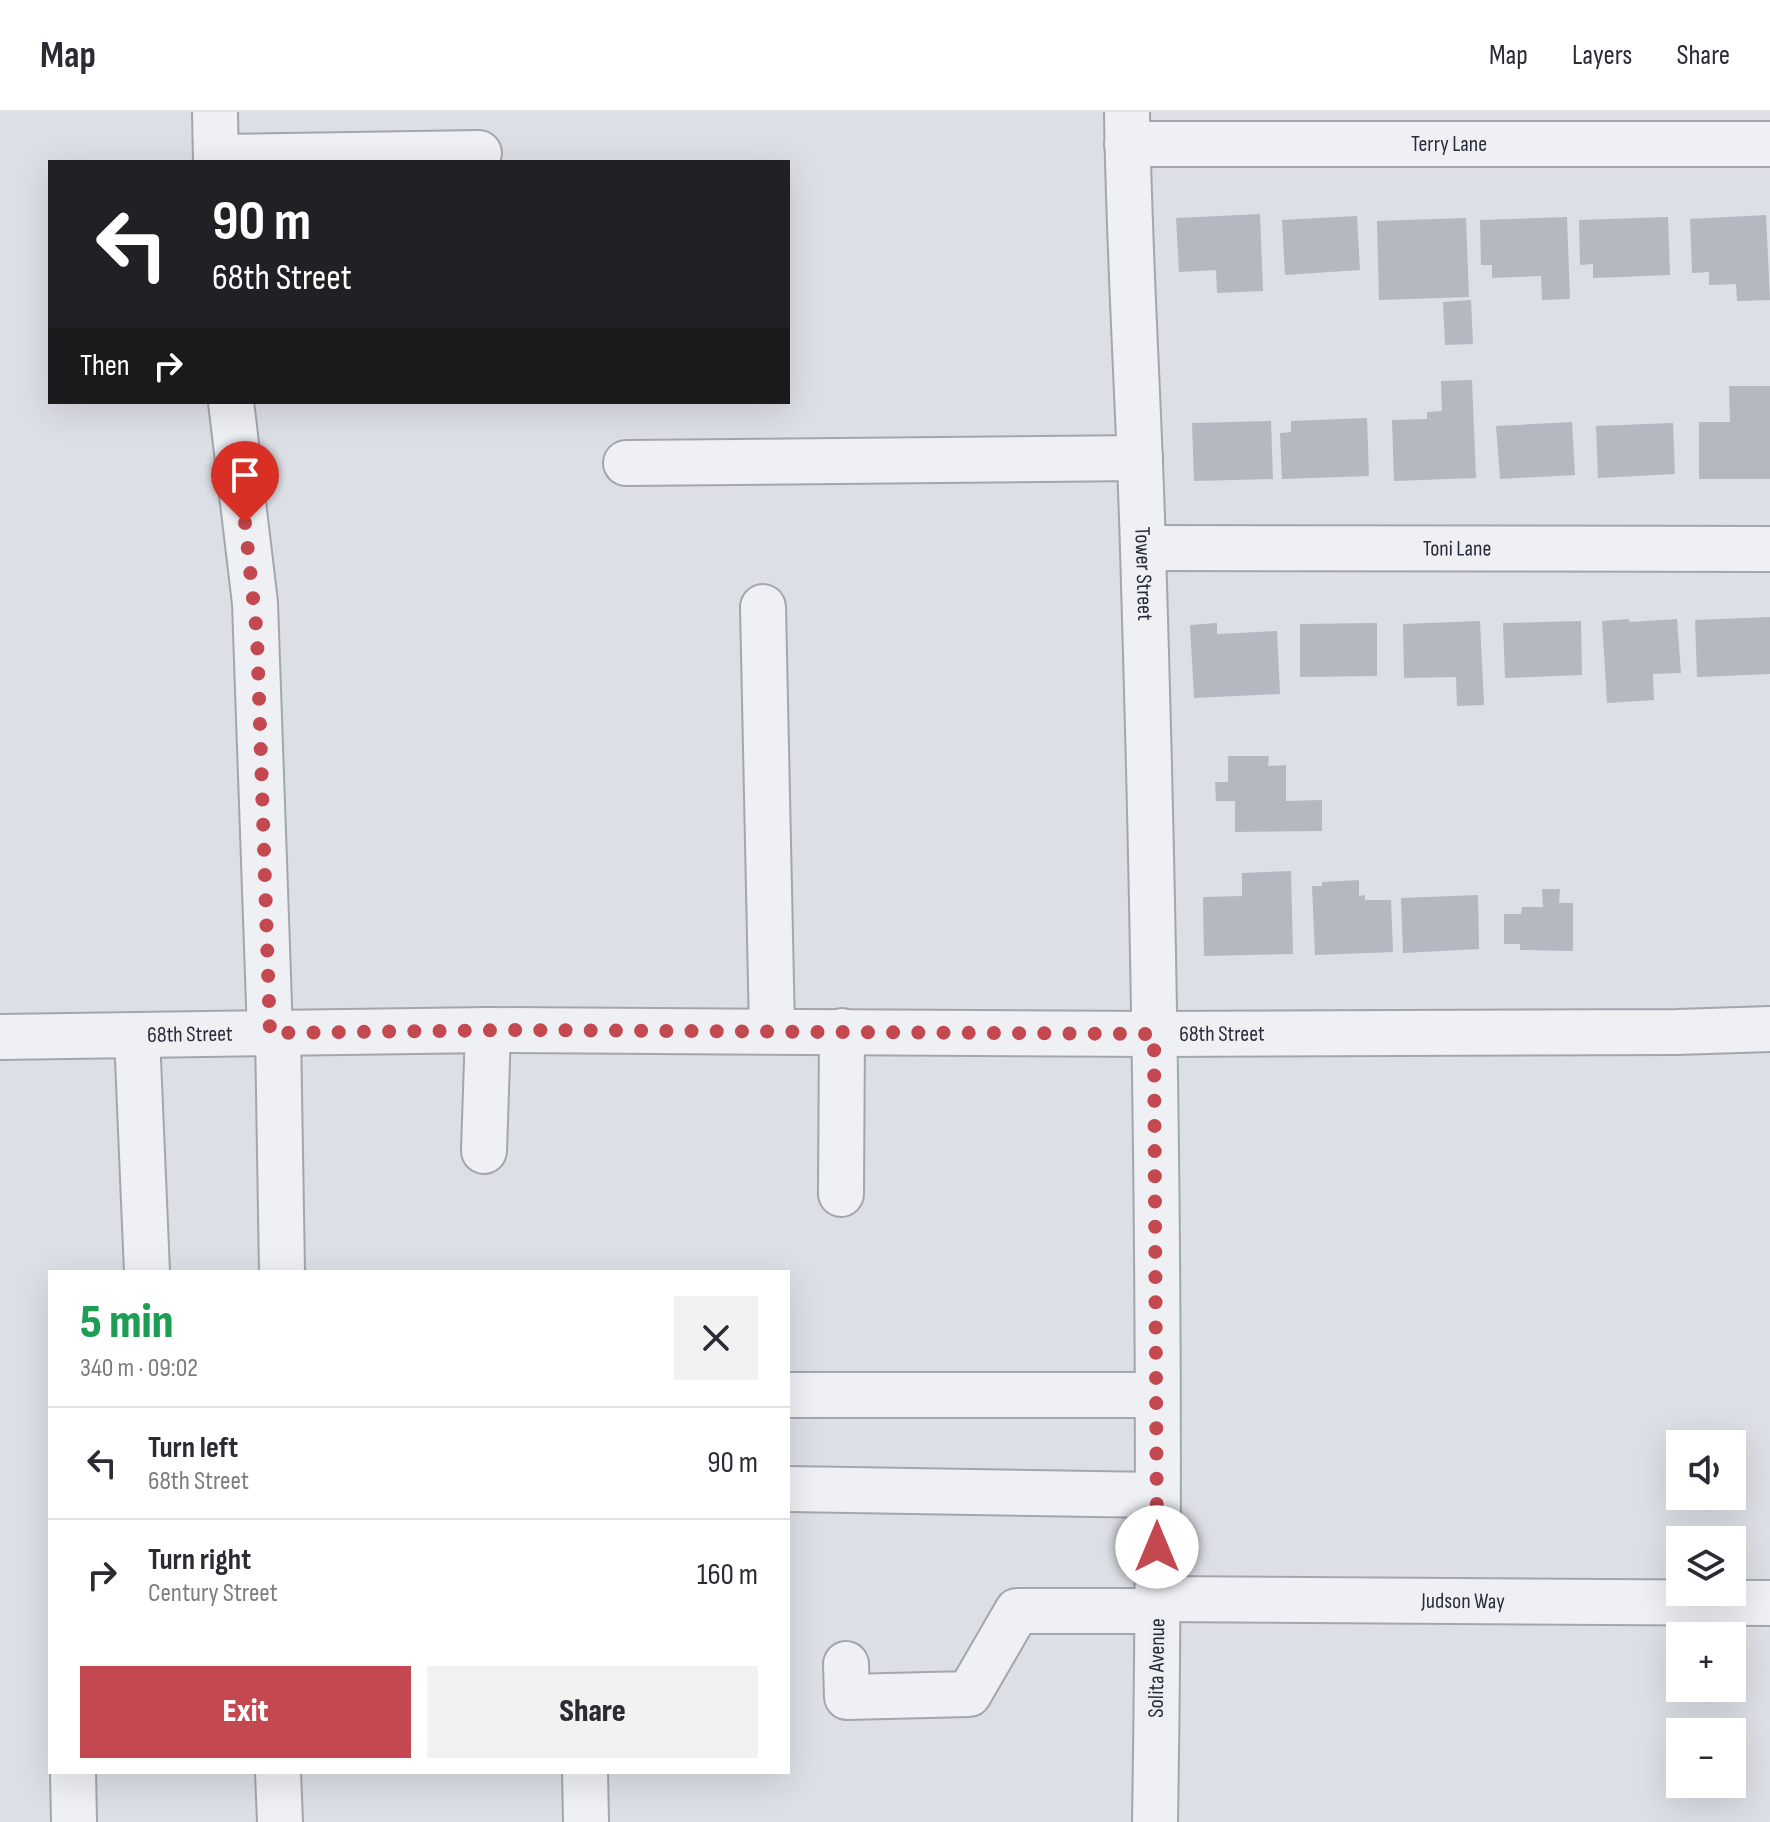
<!DOCTYPE html>
<html lang="en">
<head>
<meta charset="utf-8">
<style>
  body { margin:0; font-family:"Sofia Sans Condensed",sans-serif; background:#f2f2f3; color:#2b2b33; height:100vh; display:flex; flex-direction:column; font-size:30px; white-space:nowrap }
  * { box-sizing:border-box; margin:0 }
  p { font-size:26px; color:#7c7c81 }
  .icon { flex:none; width:44px; height:44px; fill:none; stroke:currentColor; stroke-width:2; stroke-linecap:round; stroke-linejoin:round }
  .map { position:relative; flex:1; overflow:hidden }
  .details { position:absolute; left:48px; top:1158px; width:742px; height:504px; display:flex; flex-direction:column; background:#fff; border-radius:0px; box-shadow:0 8px 32px #0002 }
  .details>* { flex:none }
  .hud { position:absolute; left:48px; top:48px; width:742px; height:244px; border-radius:0px; box-shadow:0 8px 32px #0002; background:#202124; color:#fff; overflow:hidden }
  .tools { position:absolute; left:1666px; top:1318px; display:grid; gap:16px }
  .tools a { display:grid; place-items:center; width:80px; height:80px; border-radius:0px; background:#fff; box-shadow:0 8px 32px #0002; font-size:40px }
  .pin { position:absolute; display:grid; place-items:center; width:68px; height:68px; color:#fff; margin:-82px -34px; border-radius:50% 50% 50% 0; rotate:-45deg; box-shadow:0 0 8px #0007 }
  .pin .icon { rotate:45deg }
  .me { position:absolute; width:88px; margin:-44px; rotate:0deg; stroke-linejoin:round; filter:drop-shadow(0 0 6px #0008) }
  .turn { display:flex; align-items:center; gap:28px; height:168px; padding:0 32px; font-size:36px }
  .turn .icon { width:104px; height:104px; stroke-width:2.5 }
  .turn b { display:block; font-size:56px; line-height:68px }
  .then { display:flex; align-items:center; height:76px; padding:0 32px; background:#0003; gap:16px; font-size:30px }
  .round { display:grid; place-items:center; flex:none; width:84px; height:84px; border-radius:0px; background:#f2f2f3 }
  .headline { display:flex; align-items:center; justify-content:space-between; height:136px; padding:0 32px }
  h1 { font-size:48px; font-weight:800; line-height:60px; color:#1e9e55 }
  .action { display:flex; gap:16px; margin-top:auto; padding:16px 32px }
  .action a { flex:1; height:92px; border-radius:0px; background:#c34850; color:#fff; font-size:32px; font-weight:800; line-height:92px; text-align:center }
  .action a+a { background:#f2f2f3; color:#2b2b33 }
  ul { padding:0; list-style:none }
  li { display:flex; align-items:center; gap:24px; height:112px; padding:0 32px; border-top:2px solid #e1e1e2 }
  li div { flex:1 }
  li b { display:block; font-size:30px }
  li em { font-style:normal }
  header { display:flex; align-items:center; gap:48px; box-sizing:border-box; height:112px; padding:0 40px; background:#fff; border-bottom:2px solid #e1e1e2 }
  header strong { font-size:38px }
  nav { display:flex; gap:44px; margin-inline-start:auto; font-size:28px }
  .map>svg:first-child { display:block }
  .building { fill:#b4b8c1 }
  .lines { fill:none; stroke-linecap:round; stroke-linejoin:round }
  .minor-casing { stroke:#a2a6ae; stroke-width:48 }
  .minor { stroke:#eef0f4; stroke-width:44 }
  .route { stroke:#c34850; stroke-width:14; stroke-dasharray:0 25.2 }
  .labels { text-anchor:middle; dominant-baseline:central; stroke-width:8; stroke-linejoin:round; paint-order:stroke }
  .street-label { font-size:22px; fill:#272c3a; stroke:#ebeef3 }
</style>
</head>
<body>
<header>
<strong>Map</strong>
<nav><a>Map</a><a>Layers</a><a>Share</a></nav>
</header>
<div class="map">
<svg width="1770" height="1710" viewBox="0 0 1770 1710">
  <rect width="100%" height="100%" fill="#dcdfe5"/>
  <path class="building" d="M1260,102L1263,179L1217,181L1216,158L1179,160L1176,106Z
    M1766,103L1770,188L1737,189L1736,172L1709,173V160L1692,161L1690,107Z
    M1357,104L1360,158L1285,163L1282,108Z
    M1567,105L1570,187L1542,188L1541,164L1492,166V153H1481L1480,108Z
    M1668,105L1670,163L1593,166V152L1580,153L1579,108Z
    M1466,106L1469,185L1379,188L1377,109Z
    M1471,188L1473,232L1445,233L1443,190Z
    M1472,268L1476,366L1394,369L1392,308L1427,307V300L1442,299L1441,269Z
    M1729,274H1770V367H1699V310H1730Z
    M1367,306L1369,364L1282,367L1280,321L1291,320V309Z
    M1271,309L1273,367L1194,369L1192,311Z
    M1572,310L1575,363L1500,367L1496,314Z
    M1673,311L1675,362L1598,366L1596,314Z
    M1770,505V562L1697,565L1695,508Z
    M1628,507L1630,510L1677,507L1681,561L1653,562L1654,588L1607,591L1602,509Z
    M1480,509L1484,593L1457,594L1456,565L1404,566L1403,512Z
    M1581,509L1582,563L1505,566L1503,511Z
    M1217,511V522L1277,519L1280,582L1194,586L1190,513Z
    M1377,511V564L1300,565V512Z
    M1228,644H1269L1268,654L1286,653V689L1322,688V719L1235,720V689H1216L1215,670H1228Z
    M1291,759L1293,842L1204,844L1203,785L1242,784V761Z
    M1359,768V784L1365,783V788H1391L1393,840L1315,843L1312,774H1322V770Z
    M1542,777H1560L1559,791H1573V839L1520,838V832H1504V802H1521L1522,795H1543Z
    M1478,783L1479,837L1403,841L1401,786Z"/>
  <g class="lines">
    <defs>
      <g id="minor">
        <path d="M215,0L216,50"/>
        <path id="s1" d="M1127,0C1129,146 1139,292 1143,438C1156,862 1162,1286 1155,1710"/>
        <path id="s2" d="M1127,32H1770"/>
        <path d="M216,45L479,41"/>
        <path d="M231,290L255,491L270,921"/>
        <path d="M626,351L1140,346"/>
        <path id="s3" d="M1143,436L1770,437"/>
        <path d="M763,495L772,918"/>
        <path d="M278,920L282,1160"/>
        <path d="M137,924L147,1160"/>
        <path id="s4" d="M0,925L488,918L1154,922L1677,920L1770,917"/>
        <path d="M484,1039L488,918"/>
        <path d="M841,1082L842,919"/>
        <path d="M788,1283H1157"/>
        <path d="M788,1377L1157,1383"/>
        <path id="s5" d="M1157,1487L1770,1491"/>
        <path d="M846,1552L847,1585L969,1582L1017,1499H1158"/>
        <path d="M73,1660L74,1710"/>
        <path d="M278,1660L280,1710"/>
        <path d="M585,1660L586,1710"/>
      </g>
    </defs>
    <use href="#minor" class="minor-casing"/>
    <use href="#minor" class="minor"/>
  </g>
  <g class="lines">
    <path class="route" d="M245,411L257,523L270,921L519,918L1154,922L1157,1435"/>
  </g>
  <g class="labels">
    <g class="street-label">
      <text stroke="none"><textPath href="#s2" startOffset="322">Terry Lane</textPath></text>
      <text stroke="none"><textPath href="#s3" startOffset="314">Toni Lane</textPath></text>
      <text stroke="none"><textPath href="#s1" startOffset="462">Tower Street</textPath></text>
      <text stroke="none"><textPath href="#s4" startOffset="1222">68th Street</textPath></text>
      <text stroke="none"><textPath href="#s4" startOffset="190">68th Street</textPath></text>
      <text stroke="none"><textPath href="#s5" startOffset="306">Judson Way</textPath></text>
      <text transform="translate(1157 1556) rotate(-89)">Solita Avenue</text>
    </g>
  </g>
</svg>
<div class="tools">
<a><svg class="icon" aria-label="sound" viewBox="0 0 24 24"><path d="M4 9h4l5-4v14l-5-4H4zM17 9q2 3 0 6"/></svg></a>
<a><svg class="icon" aria-label="layers" viewBox="0 0 24 24"><path d="M12 4l9 5-9 5-9-5zM3 14l9 5 9-5"/></svg></a>
<a>+</a>
<a>−</a>
</div>
<div class="pin" style="left:245px;top:411px;background:#d93025"><svg class="icon" aria-label="arrive" viewBox="0 0 24 24"><path d="M6 21V4h12l-3 4 3 4H6"/></svg></div>
<svg class="me" style="left:1157px;top:1435px" viewBox="-20 -20 40 40"><circle r="19" fill="#fff"/><path d="M0-13L10 11 0 6-10 11z" fill="#c34850"/></svg>
<div class="hud">
<div class="turn"><svg class="icon" aria-label="left" viewBox="0 0 24 24"><path d="M17 20v-9H6M10 6l-5 5 5 5"/></svg><div><b>90 m</b>68th Street</div></div>
<div class="then">Then<svg class="icon" aria-label="right" viewBox="0 0 24 24"><path d="M7 20v-9h11M14 6l5 5-5 5"/></svg></div>
</div>
<section class="details">
<div class="headline"><div><h1>5 min</h1><p>340 m · 09:02</p></div><a class="round"><svg class="icon" aria-label="close" viewBox="0 0 24 24"><path d="M6 6l12 12M18 6L6 18"/></svg></a></div>
<ul>
<li><svg class="icon" aria-label="left" viewBox="0 0 24 24"><path d="M17 20v-9H6M10 6l-5 5 5 5"/></svg><div><b>Turn left</b><p>68th Street</p></div><em>90 m</em></li>
<li><svg class="icon" aria-label="right" viewBox="0 0 24 24"><path d="M7 20v-9h11M14 6l5 5-5 5"/></svg><div><b>Turn right</b><p>Century Street</p></div><em>160 m</em></li>
</ul>
<div class="action"><a>Exit</a><a>Share</a></div>
</section>
</div>
</body>
</html>
